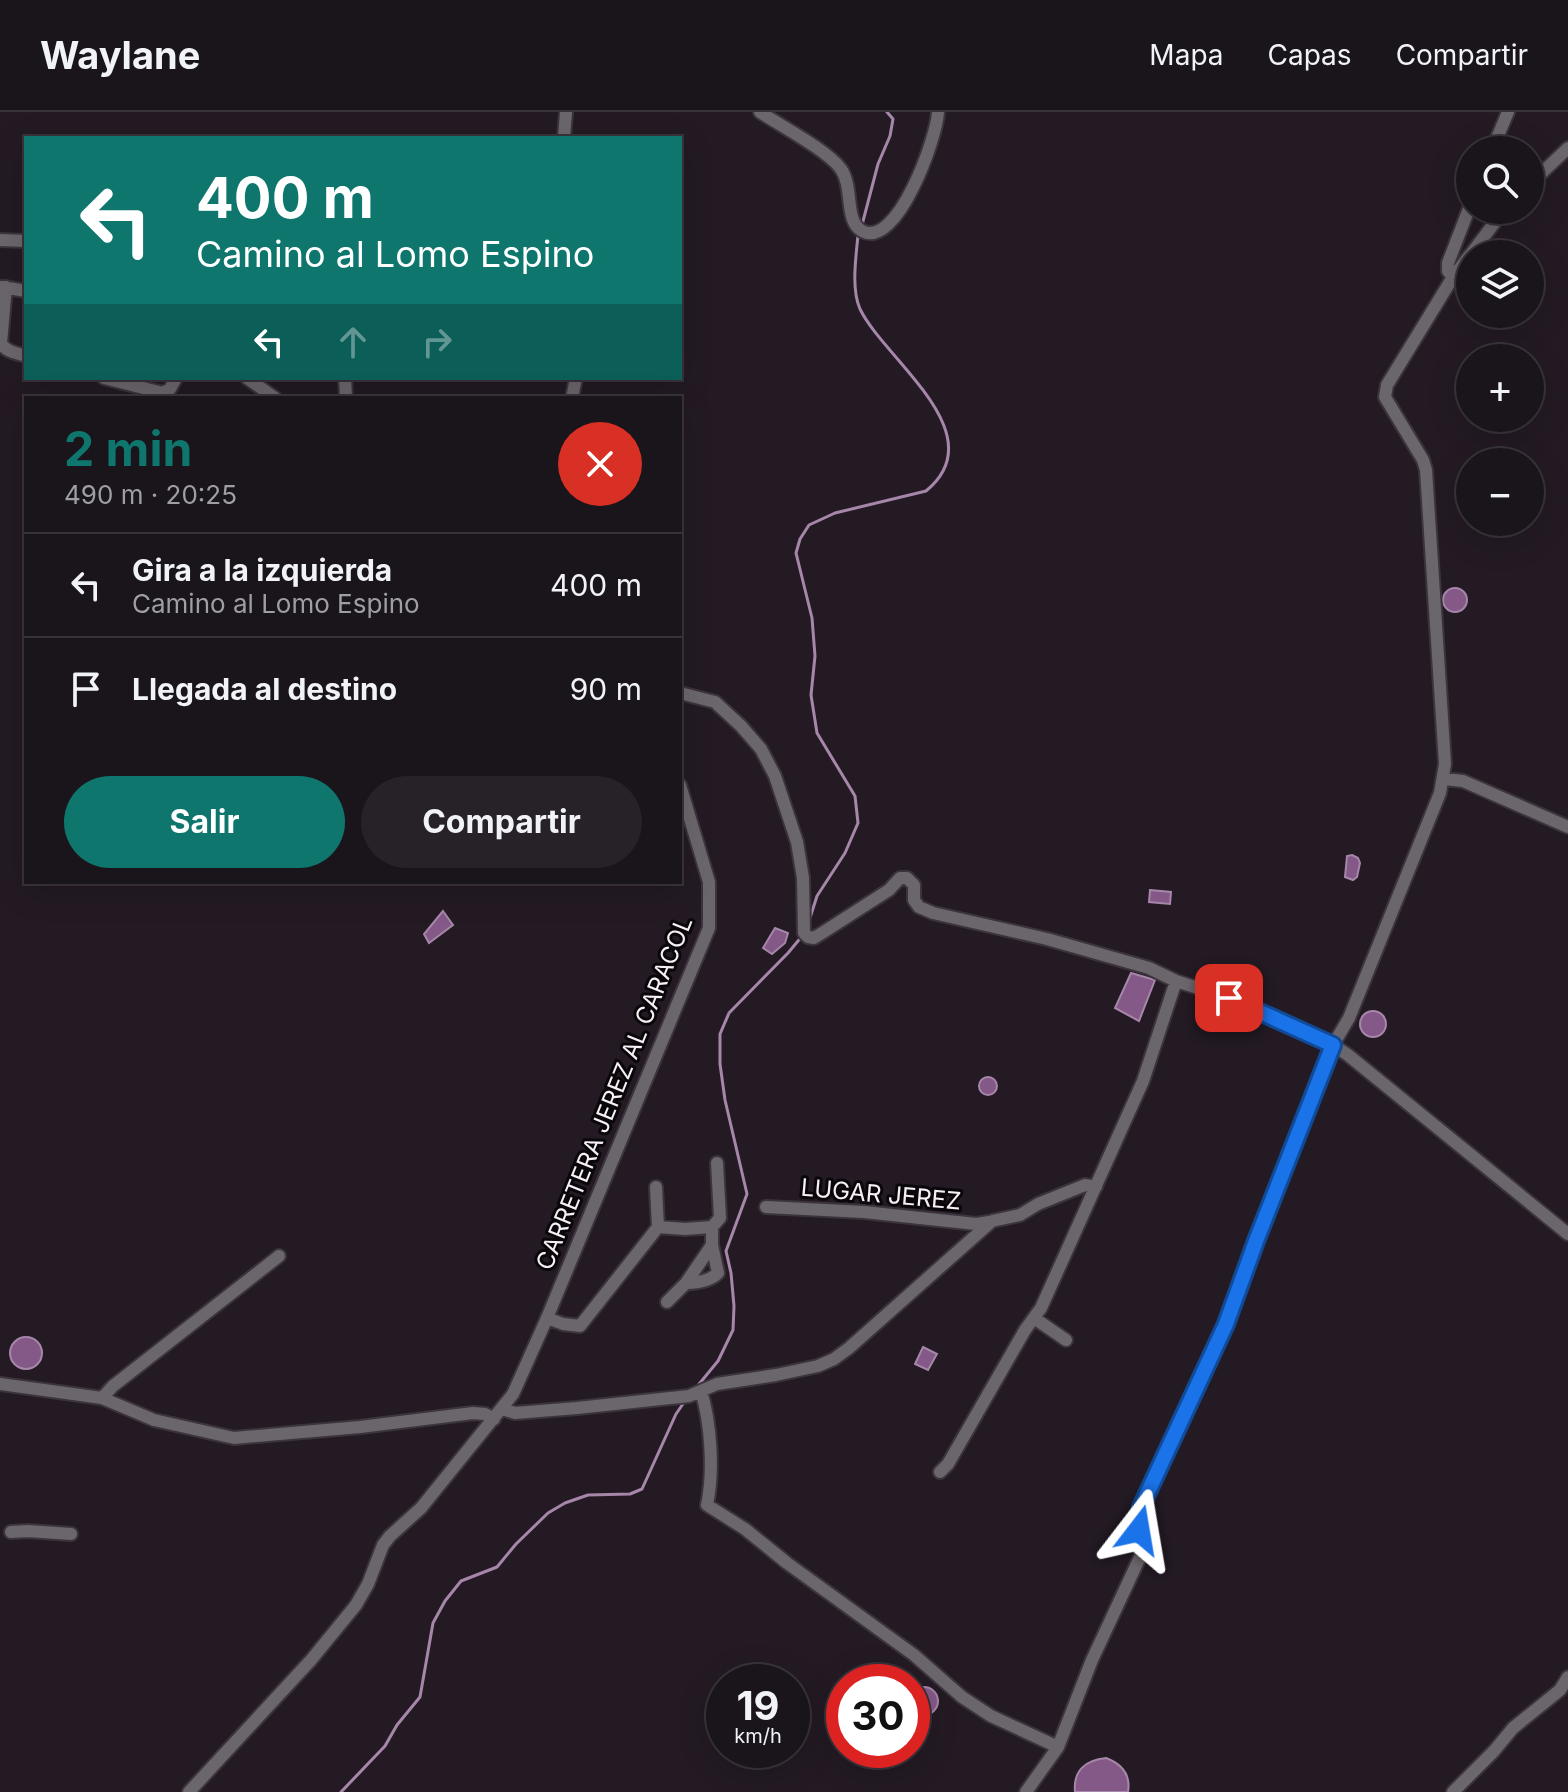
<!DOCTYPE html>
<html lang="es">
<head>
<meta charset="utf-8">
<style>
  body { margin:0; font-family:Inter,sans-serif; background:#272128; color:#f1f3f6; height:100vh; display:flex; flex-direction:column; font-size:30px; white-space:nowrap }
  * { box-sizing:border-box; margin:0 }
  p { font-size:26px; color:#9f9ea3 }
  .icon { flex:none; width:44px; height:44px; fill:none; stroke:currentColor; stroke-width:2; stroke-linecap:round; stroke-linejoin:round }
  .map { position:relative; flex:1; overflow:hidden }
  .sheet { position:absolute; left:24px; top:284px; width:658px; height:488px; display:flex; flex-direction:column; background:#1a141b; border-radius:0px; box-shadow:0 8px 32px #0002,0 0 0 2px #38333a }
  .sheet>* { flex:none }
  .banner { position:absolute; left:24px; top:24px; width:658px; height:244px; border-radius:0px; box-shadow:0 8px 32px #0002,0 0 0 2px #38333a; background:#0f766e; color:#fff; overflow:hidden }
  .controls { position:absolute; left:1456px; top:24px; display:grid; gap:16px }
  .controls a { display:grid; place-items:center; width:88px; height:88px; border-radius:50%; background:#1a141b; box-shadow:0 8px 32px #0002,0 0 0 2px #38333a; font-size:40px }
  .speed { position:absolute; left:706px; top:1552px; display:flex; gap:16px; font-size:40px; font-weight:700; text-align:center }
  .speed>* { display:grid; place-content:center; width:104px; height:104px; border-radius:50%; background:#1a141b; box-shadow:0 8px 32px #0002,0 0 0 2px #38333a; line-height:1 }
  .speed small { font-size:20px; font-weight:400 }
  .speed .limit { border:12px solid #d22; background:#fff; color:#111 }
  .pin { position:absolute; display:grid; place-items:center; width:68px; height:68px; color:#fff; margin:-34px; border-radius:16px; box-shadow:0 4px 12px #0006 }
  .me { position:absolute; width:88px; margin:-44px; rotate:14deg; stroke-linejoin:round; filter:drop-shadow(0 0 6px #0008) }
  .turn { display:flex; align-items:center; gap:28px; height:168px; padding:0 40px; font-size:36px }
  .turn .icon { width:104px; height:104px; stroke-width:2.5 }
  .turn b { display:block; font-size:56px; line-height:68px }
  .lanes { display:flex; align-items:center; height:76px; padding:0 40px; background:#0003; justify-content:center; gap:40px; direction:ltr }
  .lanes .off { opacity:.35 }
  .round { display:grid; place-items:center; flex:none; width:84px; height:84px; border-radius:42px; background:#272128 }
  .head { display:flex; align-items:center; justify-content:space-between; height:136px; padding:0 40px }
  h1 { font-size:48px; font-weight:700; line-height:60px; color:#0f766e }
  .primary-button { display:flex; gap:16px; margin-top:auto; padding:16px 40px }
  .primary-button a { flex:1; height:92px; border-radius:48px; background:#0f766e; color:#fff; font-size:32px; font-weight:700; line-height:92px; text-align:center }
  .primary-button a+a { background:#272128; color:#f1f3f6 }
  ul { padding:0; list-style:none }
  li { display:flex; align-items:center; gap:24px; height:104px; padding:0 40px; border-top:2px solid #38333a }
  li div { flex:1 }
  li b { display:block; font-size:30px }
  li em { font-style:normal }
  header { display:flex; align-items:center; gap:48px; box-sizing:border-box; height:112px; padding:0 40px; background:#1a141b; border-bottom:2px solid #38333a }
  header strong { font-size:38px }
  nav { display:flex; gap:44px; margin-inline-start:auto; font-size:28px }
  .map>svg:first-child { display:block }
  .water { fill:#845887; stroke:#a686a9; stroke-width:2 }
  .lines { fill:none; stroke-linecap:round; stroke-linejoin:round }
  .stream { stroke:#a686a9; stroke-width:3 }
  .minor-casing { stroke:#3c343d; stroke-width:16 }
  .minor { stroke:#6b666b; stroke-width:12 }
  .route-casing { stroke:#114b97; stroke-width:20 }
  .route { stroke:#1a73e8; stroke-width:14 }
  .labels { text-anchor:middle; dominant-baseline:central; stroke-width:6; stroke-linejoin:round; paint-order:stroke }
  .street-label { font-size:24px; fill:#f7f0f7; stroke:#0a070a }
</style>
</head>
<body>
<header>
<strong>Waylane</strong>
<nav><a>Mapa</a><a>Capas</a><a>Compartir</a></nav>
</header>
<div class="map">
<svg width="1568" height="1680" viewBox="0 0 1568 1680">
  <rect width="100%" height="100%" fill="#231a24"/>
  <path class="water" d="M1443 488a12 12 0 1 1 24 0a12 12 0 1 1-24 0Z
    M1352,743L1358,746L1360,751L1357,765L1353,768L1345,765L1347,744Z
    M1150,778L1171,780L1170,792L1149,790Z
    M443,799L453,813L429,831L424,822Z
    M775,816L788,821L785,831L772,842L763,836Z
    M1131,861L1155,868L1139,909L1115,896Z
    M1360 912a13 13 0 1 1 26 0a13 13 0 1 1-26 0Z
    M979 974a9 9 0 1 1 18 0a9 9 0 1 1-18 0Z
    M10 1241a16 16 0 1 1 32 0a16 16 0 1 1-32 0Z
    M923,1235L937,1242L928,1258L915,1252Z
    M910 1589a14 14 0 1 1 28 0a14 14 0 1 1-28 0Z
    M1106,1646C1122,1652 1131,1662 1128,1680H1075C1073,1659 1085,1648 1106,1646Z"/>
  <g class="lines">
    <path class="stream" d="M862,113L878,52L890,24L893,7L887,0
      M809,809L817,784L845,741L858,711L855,684L817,621L811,583L815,544L812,506L796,441L800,427L809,413L835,401L926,379C996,322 884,247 860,197C851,177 856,145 858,123
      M695,1277L718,1249L733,1218L734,1194L731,1161L726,1139L747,1082L725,988L720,952V922L729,901L788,841L803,823
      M341,1680L385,1634L397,1613L420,1585L433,1511L445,1489L461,1469L497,1455L516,1432L548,1401L565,1391L588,1383L630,1382L642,1377L676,1302L685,1289"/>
    <defs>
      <path id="minor" d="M760,0C781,14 827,38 841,57C854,76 844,109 862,119C897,138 937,25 938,0
        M564,26L566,0
        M1492,38L1508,0
        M1530,72L1568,36
        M0,128L26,129
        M1471,142L1504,98
        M1453,165L1448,159V151L1470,94
        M2,175L26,179
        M6,175L1,231C6,240 16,241 26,244
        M104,266L163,281L170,277L176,266
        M247,266L275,286
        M345,266L346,286
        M572,286L576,266
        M680,581L715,590L741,614L761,637L775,664L797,730L803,766L804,821L808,825L814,826L822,821L889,778L900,766H907L914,773V788L919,795L933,801L1047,827L1149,856L1176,869L1229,886L1333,933L1348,943L1568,1122
        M1444,667L1463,669L1568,715
        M766,1095L864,1100L976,1112L989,1110
        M658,1115L685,1117L712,1115L720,1106L717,1051
        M686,1171C697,1171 710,1169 718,1161L712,1133V1115
        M667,1190L686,1171L712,1133
        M547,1206L563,1212L580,1214L658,1115L656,1075
        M1034,1206L1066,1228
        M0,1272L102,1286L154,1308L234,1326L360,1315L473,1301L485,1302L494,1307
        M701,1279C711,1311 714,1360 707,1393L745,1417L787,1451L914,1543L962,1585L991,1604L1058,1635
        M102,1286L113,1274L279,1144
        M502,1297L515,1301L577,1296L689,1284L717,1272L776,1263L818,1254L834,1247L849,1236L992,1109L1020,1103L1038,1092L1085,1073L1096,1075
        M940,1360L948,1352L1025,1218L1041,1196L1143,969L1176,869
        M11,1420L28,1419L71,1422
        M189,1680L311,1548L356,1493L368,1472L383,1433L390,1424L421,1396L513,1282L547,1206L709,816V770L680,673
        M1026,1680L1058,1635L1092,1548L1141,1443C1142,1426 1137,1412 1141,1395L1226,1212L1256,1129L1333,933L1349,906L1440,681L1445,652L1426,358L1423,348L1385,285L1387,273L1453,165L1470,143
        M1453,1680L1494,1639L1513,1616L1560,1578L1568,1565"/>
    </defs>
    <use href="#minor" class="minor-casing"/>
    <use href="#minor" class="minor"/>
  </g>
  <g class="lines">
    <defs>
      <path id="route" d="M1139,1418L1138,1406L1141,1395L1226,1212L1256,1129L1333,933L1229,886"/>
    </defs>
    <use href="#route" class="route-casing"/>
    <use href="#route" class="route"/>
  </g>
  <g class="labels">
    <g class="street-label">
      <text transform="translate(614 981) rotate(-68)">CARRETERA JEREZ AL CARACOL</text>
      <text transform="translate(881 1082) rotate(5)">LUGAR JEREZ</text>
    </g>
  </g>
</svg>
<div class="controls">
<a><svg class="icon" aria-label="search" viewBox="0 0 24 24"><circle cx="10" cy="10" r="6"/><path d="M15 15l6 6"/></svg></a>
<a><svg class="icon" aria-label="layers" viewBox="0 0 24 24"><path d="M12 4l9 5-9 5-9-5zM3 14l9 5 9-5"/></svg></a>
<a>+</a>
<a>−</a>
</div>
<div class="speed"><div>19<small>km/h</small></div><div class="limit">30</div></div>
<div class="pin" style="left:1229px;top:886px;background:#d93025"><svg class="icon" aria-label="arrive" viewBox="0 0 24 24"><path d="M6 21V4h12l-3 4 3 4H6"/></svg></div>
<svg class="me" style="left:1139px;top:1418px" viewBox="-20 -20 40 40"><path d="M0-17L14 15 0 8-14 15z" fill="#1a73e8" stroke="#fff" stroke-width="4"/></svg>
<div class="banner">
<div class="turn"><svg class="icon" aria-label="left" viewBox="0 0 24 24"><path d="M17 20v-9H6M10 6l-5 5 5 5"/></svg><div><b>400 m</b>Camino al Lomo Espino</div></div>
<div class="lanes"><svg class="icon" aria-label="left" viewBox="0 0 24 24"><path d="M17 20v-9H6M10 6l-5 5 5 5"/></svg><svg class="icon off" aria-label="ahead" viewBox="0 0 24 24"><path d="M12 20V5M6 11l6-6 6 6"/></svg><svg class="icon off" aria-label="right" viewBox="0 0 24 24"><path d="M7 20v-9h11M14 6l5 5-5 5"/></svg></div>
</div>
<section class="sheet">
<div class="head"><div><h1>2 min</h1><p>490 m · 20:25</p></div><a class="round" style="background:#d93025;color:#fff"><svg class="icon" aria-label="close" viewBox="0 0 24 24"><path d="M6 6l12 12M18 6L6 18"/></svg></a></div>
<ul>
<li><svg class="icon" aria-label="left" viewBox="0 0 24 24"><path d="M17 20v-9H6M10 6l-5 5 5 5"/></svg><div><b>Gira a la izquierda</b><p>Camino al Lomo Espino</p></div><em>400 m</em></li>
<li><svg class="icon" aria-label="arrive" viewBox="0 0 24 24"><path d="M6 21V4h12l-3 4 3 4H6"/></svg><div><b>Llegada al destino</b></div><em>90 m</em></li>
</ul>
<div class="primary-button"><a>Salir</a><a>Compartir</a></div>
</section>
</div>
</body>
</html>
